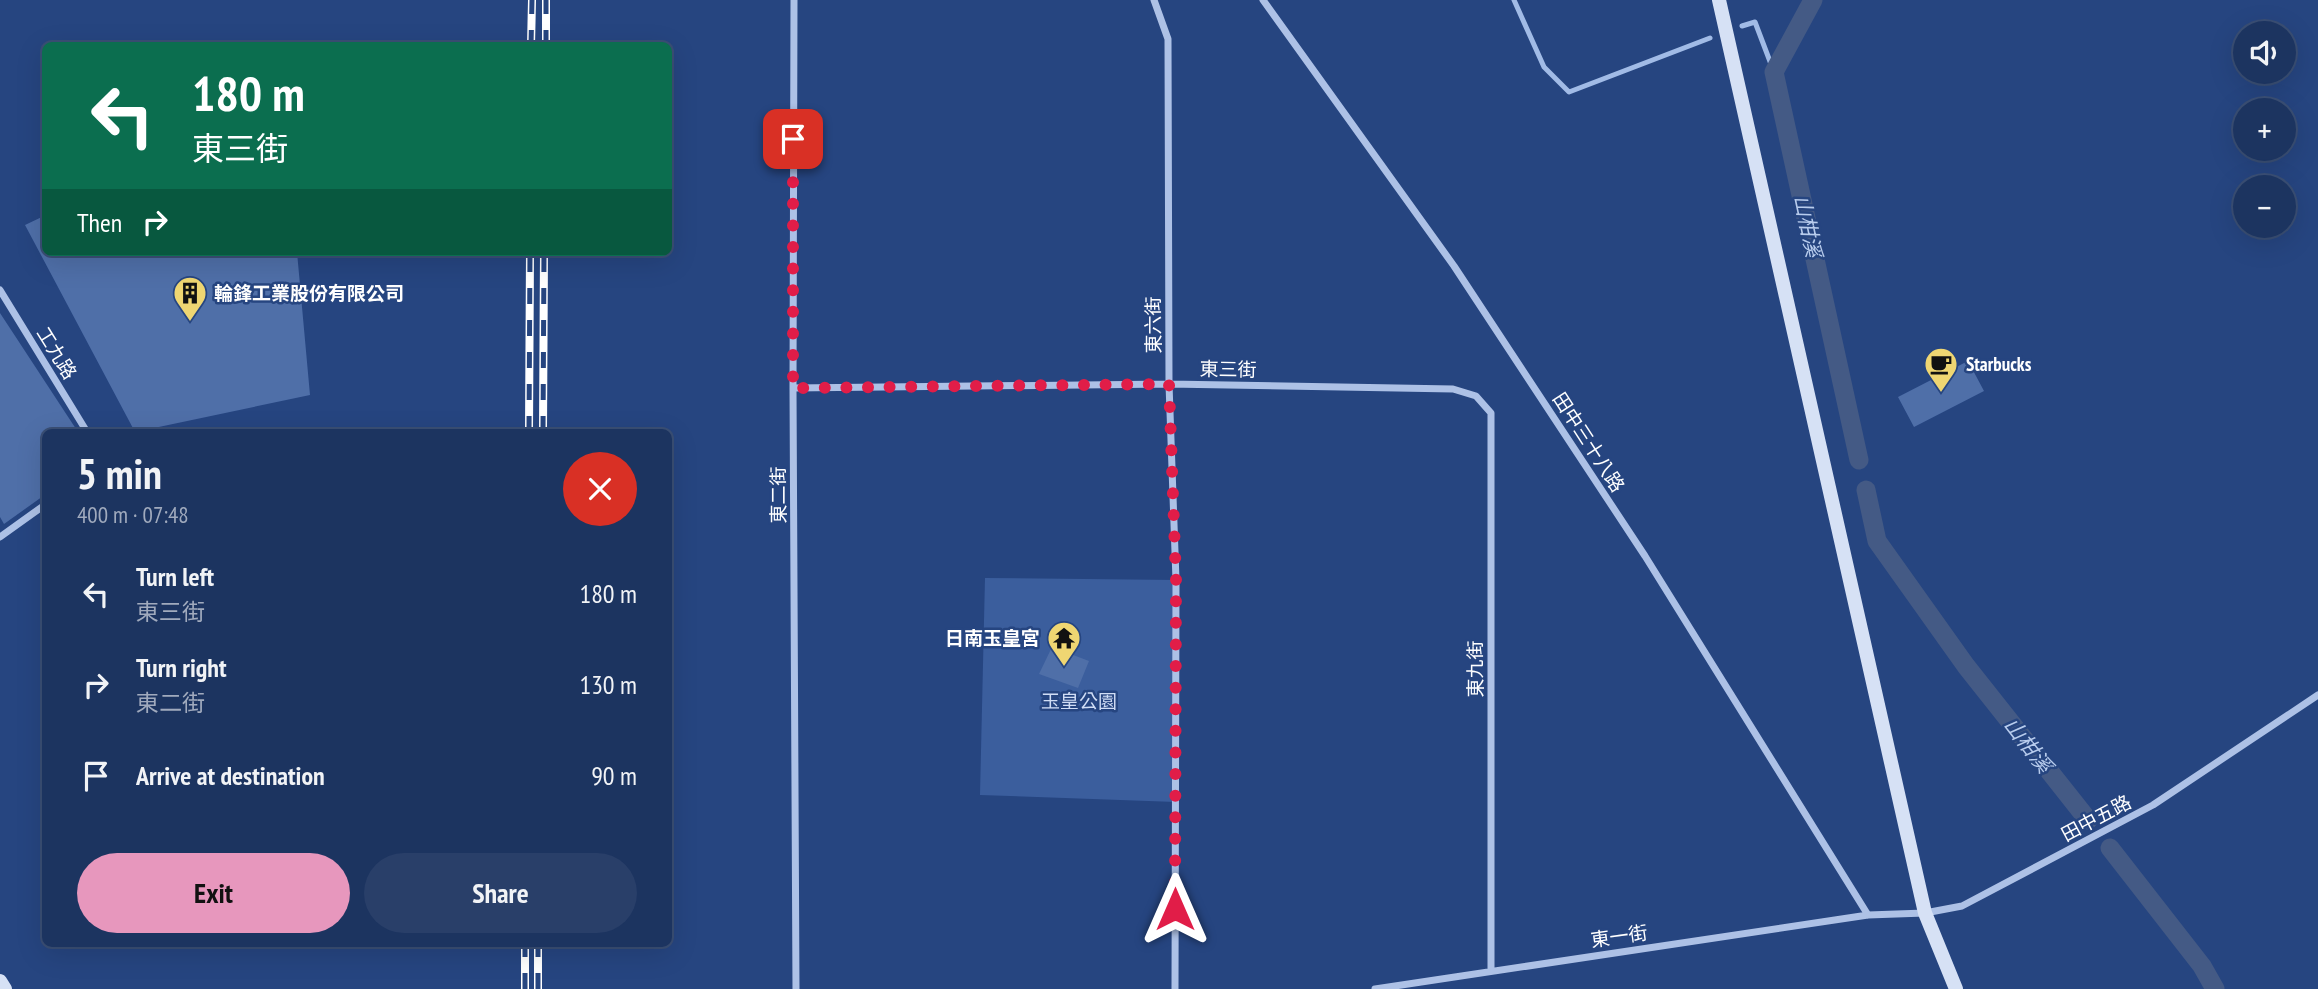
<!DOCTYPE html>
<html lang="en">
<head>
<meta charset="utf-8">
<style>
  body { margin:0; font-family:"PT Sans Narrow","Noto Sans TC",sans-serif; background:#293f69; color:#f1f3f6; height:100vh; display:flex; flex-direction:column; font-size:26px; white-space:nowrap }
  * { box-sizing:border-box; margin:0 }
  p { font-size:23px; color:#a0aabd }
  .icon { flex:none; width:38px; height:38px; fill:none; stroke:currentColor; stroke-width:2; stroke-linecap:round; stroke-linejoin:round }
  .map { position:relative; flex:1; overflow:hidden }
  .panel { position:absolute; left:42px; top:429px; width:630px; height:518px; display:flex; flex-direction:column; background:#1c3460; border-radius:10px; box-shadow:0 7px 28px #0002,0 0 0 2px #3a4f75 }
  .panel>* { flex:none }
  .hud { position:absolute; left:42px; top:42px; width:630px; height:214px; border-radius:10px; box-shadow:0 7px 28px #0002,0 0 0 2px #3a4f75; background:#0b6e4f; color:#fff; overflow:hidden }
  .controls { position:absolute; left:2233px; top:21px; display:grid; gap:14px }
  .controls a { display:grid; place-items:center; width:63px; height:63px; border-radius:50%; background:#1c3460; box-shadow:0 7px 28px #0002,0 0 0 2px #3a4f75; font-size:35px }
  .pin { position:absolute; display:grid; place-items:center; width:60px; height:60px; color:#fff; margin:-30px; border-radius:14px; box-shadow:0 4px 10px #0006 }
  .me { position:absolute; width:77px; margin:-38px; rotate:0deg; stroke-linejoin:round; filter:drop-shadow(0 0 5px #0008) }
  .turn { display:flex; align-items:center; gap:24px; height:147px; padding:0 35px; font-size:32px }
  .turn .icon { width:91px; height:91px; stroke-width:2.5 }
  .turn b { display:block; font-size:49px; line-height:60px }
  .then { display:flex; align-items:center; height:66px; padding:0 35px; background:#0003; gap:14px; font-size:26px }
  .round { display:grid; place-items:center; flex:none; width:74px; height:74px; border-radius:37px; background:#293f69 }
  .head { display:flex; align-items:center; justify-content:space-between; height:119px; padding:0 35px }
  h1 { font-size:42px; font-weight:700; line-height:52px }
  .button { display:flex; gap:14px; margin-top:auto; padding:14px 35px }
  .button a { flex:1; height:80px; border-radius:42px; background:#e797bd; color:#111; font-size:28px; font-weight:700; line-height:80px; text-align:center }
  .button a+a { background:#293f69; color:#f1f3f6 }
  ul { padding:0; list-style:none }
  li { display:flex; align-items:center; gap:21px; height:91px; padding:0 35px }
  li div { flex:1 }
  li b { display:block; font-size:26px }
  li em { font-style:normal }
  .map>svg:first-child { display:block }
  .green { fill:#3b5e9d }
  .lines { fill:none; stroke-linecap:round; stroke-linejoin:round }
  .stream { stroke:#a1bbe6; stroke-width:5 }
  .canal { stroke:#445a85; stroke-width:19 }
  .building { fill:#4f6fa8 }
  .street { stroke:#adc1e6; stroke-width:7 }
  .secondary { stroke:#d6e1f5; stroke-width:14 }
  .rail-casing { stroke:#fff; stroke-width:8 }
  .rail { stroke:#264580; stroke-width:5; stroke-dasharray:16; stroke-linecap:butt }
  .route { stroke:#e11d48; stroke-width:12; stroke-dasharray:0 21.6 }
  .labels { text-anchor:middle; dominant-baseline:central; stroke-width:5; stroke-linejoin:round; paint-order:stroke }
  .poi-label { font-size:19px; font-weight:bold; fill:#fff; stroke:#264580; text-anchor:start }
  .street-label { font-size:19px; fill:#fff; stroke:#264580 }
  .park-label { font-size:19px; fill:#d0ddf5; stroke:#264580 }
  .water-label { font-size:21px; font-style:italic; fill:#b8cced; stroke:#264580 }
</style>
</head>
<body>
<div class="map">
<svg width="2318" height="989" viewBox="0 0 2318 989">
  <rect width="100%" height="100%" fill="#264580"/>
  <path class="green" d="M985,578L1176,580V802L980,795Z"/>
  <g class="lines">
    <path class="stream" d="M1514,0L1544,67L1569,92L1710,38
      M1742,26L1755,22L1774,72"/>
    <path class="canal" d="M1813,0L1774,72L1859,460
      M1866,490L1877,541L1966,666L2088,820
      M2110,848L2202,966L2215,989"/>
  </g>
  <path class="building" d="M46,215V252H297L310,395L135,432L25,225Z
    M0,313L78,432H46V494L4,524L0,517Z
    M1968,361L1984,391L1914,427L1898,397Z
    M1052,647L1089,661L1078,688L1039,674Z"/>
  <g class="lines">
    <path class="street" d="M794,0L793,388L796,989
      M1154,0L1168,39L1169,384L1176,580L1175,989
      M1263,0L1454,266L1645,556L1868,915
      M0,290L87,432
      M793,388L1169,384L1453,389L1476,396L1491,413V971
      M0,537L46,504
      M1375,989L1868,915L1925,913L1962,906L2153,805L2318,695"/>
    <path class="secondary" d="M1719,0L1925,913L1956,989
      M0,981L5,989"/>
    <defs>
      <path id="rail" d="M531,46L532,0
        M546,46V0
        M529,432L530,252
        M543,432L544,252
        M525,989V943
        M538,989V943"/>
    </defs>
    <use href="#rail" class="rail-casing"/>
    <use href="#rail" class="rail"/>
  </g>
  <g class="lines">
    <path class="route" d="M793,139V388L1169,384L1176,580L1175,909"/>
  </g>
  <defs>
    <symbol id="building-pin" viewBox="-11 -11 22 30"><path d="M0 17L-7.5 6A9.5 9.5 0 1 1 7.5 6Z" fill="#efd672" stroke="#264580"/><path d="M-4-6H4V6H1V3H-1V6H-4ZM-2.5-4.3h1.7v1.8h-1.7ZM.8-4.3h1.7v1.8H.8ZM-2.5-1h1.7V.8h-1.7ZM.8-1h1.7V.8H.8Z" fill="#111"/></symbol>
    <symbol id="cafe-pin" viewBox="-11 -11 22 30"><path d="M0 17L-7.5 6A9.5 9.5 0 1 1 7.5 6Z" fill="#efd672" stroke="#264580"/><path d="M-5.5-4.5H6V0H3Q3 3.5 0 3.5H-2.5Q-5.5 3.5-5.5 0ZM3-3.2v2h1.7v-2ZM-6 4.5H4V6H-6Z" fill="#111"/></symbol>
    <symbol id="temple-pin" viewBox="-11 -11 22 30"><path d="M0 17L-7.5 6A9.5 9.5 0 1 1 7.5 6Z" fill="#efd672" stroke="#264580"/><path d="M0-6L5-2H3V0L6.5 2.5H4V6H1.5V3h-3V6H-4V2.5H-6.5L-3 0V-2H-5Z" fill="#111"/></symbol>
  </defs>
  <g fill-rule="evenodd">
    <use href="#building-pin" x="171" y="274" width="38" height="52"/>
    <use href="#cafe-pin" x="1922" y="345" width="38" height="52"/>
    <use href="#temple-pin" x="1045" y="619" width="38" height="52"/>
  </g>
  <g class="labels">
    <g class="poi-label">
      <text x="214" y="293">輪鋒工業股份有限公司</text>
      <text x="1966" y="364">Starbucks</text>
      <text x="1040" y="638" text-anchor="end">日南玉皇宮</text>
    </g>
    <g class="street-label">
      <text transform="translate(1153 325) rotate(-90)">東六街</text>
      <text transform="translate(57 353) rotate(58)">工九路</text>
      <text transform="translate(1228 369) rotate(1)">東三街</text>
      <text transform="translate(1589 442) rotate(57)">田中三十八路</text>
      <text transform="translate(778 495) rotate(-90)">東二街</text>
      <text transform="translate(1475 669) rotate(-90)">東九街</text>
      <text transform="translate(2096 818) rotate(-28)">田中五路</text>
      <text transform="translate(1619 936) rotate(-8)">東一街</text>
    </g>
    <g class="park-label">
      <text x="1079" y="701">玉皇公園</text>
    </g>
    <g class="water-label">
      <text transform="translate(1808 226) rotate(78)">山柑溪</text>
      <text transform="translate(2028 745) rotate(52)">山柑溪</text>
    </g>
  </g>
</svg>
<div class="controls">
<a><svg class="icon" aria-label="sound" viewBox="0 0 24 24"><path d="M4 9h4l5-4v14l-5-4H4zM17 9q2 3 0 6"/></svg></a>
<a>+</a>
<a>−</a>
</div>
<div class="pin" style="left:793px;top:139px;background:#d93025"><svg class="icon" aria-label="arrive" viewBox="0 0 24 24"><path d="M6 21V4h12l-3 4 3 4H6"/></svg></div>
<svg class="me" style="left:1175px;top:909px" viewBox="-20 -20 40 40"><path d="M0-17L14 15 0 8-14 15z" fill="#e11d48" stroke="#fff" stroke-width="4"/></svg>
<div class="hud">
<div class="turn"><svg class="icon" aria-label="left" viewBox="0 0 24 24"><path d="M17 20v-9H6M10 6l-5 5 5 5"/></svg><div><b>180 m</b>東三街</div></div>
<div class="then">Then<svg class="icon" aria-label="right" viewBox="0 0 24 24"><path d="M7 20v-9h11M14 6l5 5-5 5"/></svg></div>
</div>
<section class="panel">
<div class="head"><div><h1>5 min</h1><p>400 m · 07:48</p></div><a class="round" style="background:#d93025;color:#fff"><svg class="icon" aria-label="close" viewBox="0 0 24 24"><path d="M6 6l12 12M18 6L6 18"/></svg></a></div>
<ul>
<li><svg class="icon" aria-label="left" viewBox="0 0 24 24"><path d="M17 20v-9H6M10 6l-5 5 5 5"/></svg><div><b>Turn left</b><p>東三街</p></div><em>180 m</em></li>
<li><svg class="icon" aria-label="right" viewBox="0 0 24 24"><path d="M7 20v-9h11M14 6l5 5-5 5"/></svg><div><b>Turn right</b><p>東二街</p></div><em>130 m</em></li>
<li><svg class="icon" aria-label="arrive" viewBox="0 0 24 24"><path d="M6 21V4h12l-3 4 3 4H6"/></svg><div><b>Arrive at destination</b></div><em>90 m</em></li>
</ul>
<div class="button"><a>Exit</a><a>Share</a></div>
</section>
</div>
</body>
</html>
